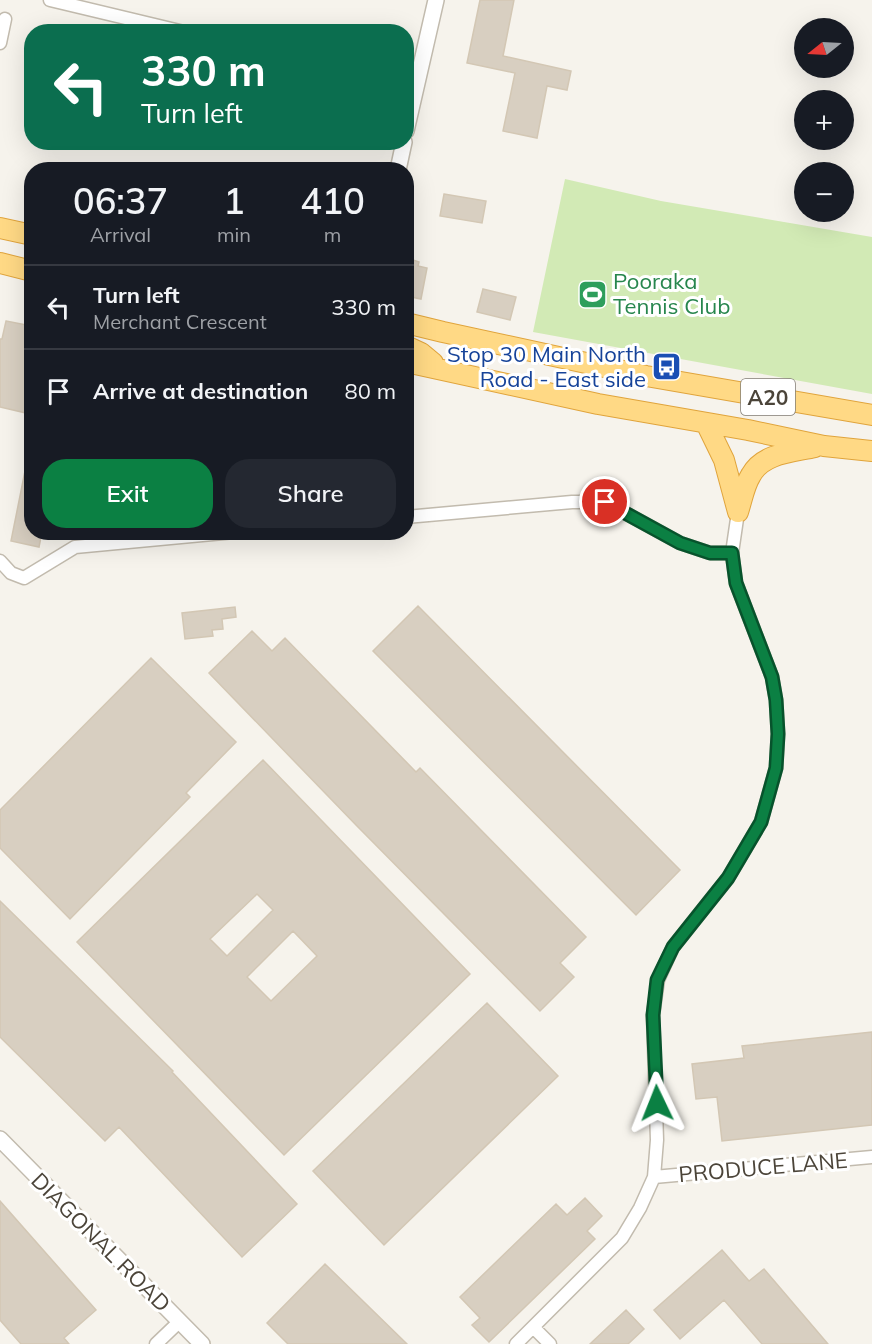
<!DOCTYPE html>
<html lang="en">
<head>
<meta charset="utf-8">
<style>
  body { margin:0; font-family:Mulish,sans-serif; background:#242831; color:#f1f3f6; height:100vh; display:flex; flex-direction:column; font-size:22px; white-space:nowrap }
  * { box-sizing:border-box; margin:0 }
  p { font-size:20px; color:#9ea1a6 }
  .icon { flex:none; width:33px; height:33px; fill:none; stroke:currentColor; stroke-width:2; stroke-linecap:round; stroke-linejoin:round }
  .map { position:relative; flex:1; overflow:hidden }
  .drawer { position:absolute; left:24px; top:162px; width:390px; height:378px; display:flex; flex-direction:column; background:#171b24; border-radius:24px; box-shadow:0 6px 24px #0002 }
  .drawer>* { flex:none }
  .hud { position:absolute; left:24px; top:24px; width:390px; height:126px; border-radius:24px; box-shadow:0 6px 24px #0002; background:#0b6e4f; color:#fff; overflow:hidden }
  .needle { width:39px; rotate:252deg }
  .tools { position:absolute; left:794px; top:18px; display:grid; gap:12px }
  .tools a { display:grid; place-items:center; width:60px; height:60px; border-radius:50%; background:#171b24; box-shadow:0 6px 24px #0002; font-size:30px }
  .pin { position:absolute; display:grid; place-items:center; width:51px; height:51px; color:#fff; margin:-26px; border:3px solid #fff; border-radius:50%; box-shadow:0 2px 6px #0007 }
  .me { position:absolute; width:66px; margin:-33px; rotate:358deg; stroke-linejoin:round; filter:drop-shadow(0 0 4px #0008) }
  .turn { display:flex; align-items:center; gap:21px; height:126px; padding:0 18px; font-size:27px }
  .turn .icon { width:78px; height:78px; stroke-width:2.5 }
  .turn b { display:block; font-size:42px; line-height:51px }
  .eta { display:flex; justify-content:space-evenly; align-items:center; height:102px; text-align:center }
  .eta b { font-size:36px; font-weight:600; line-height:42px }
  .primary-button { display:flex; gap:12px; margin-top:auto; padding:12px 18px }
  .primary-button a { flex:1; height:69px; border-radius:24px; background:#0b8043; color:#fff; font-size:24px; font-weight:600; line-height:69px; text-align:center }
  .primary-button a+a { background:#242831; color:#f1f3f6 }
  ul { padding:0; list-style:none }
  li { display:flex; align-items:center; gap:18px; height:84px; padding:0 18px; border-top:2px solid #363941 }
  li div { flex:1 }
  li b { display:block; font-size:22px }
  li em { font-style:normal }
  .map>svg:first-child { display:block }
  .green { fill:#d2eab5 }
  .building { fill:#d8cfc1; stroke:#d3c7b4; stroke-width:1.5; fill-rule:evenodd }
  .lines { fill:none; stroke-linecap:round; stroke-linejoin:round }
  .minor-casing { stroke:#c2bbae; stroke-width:15 }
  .tertiary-casing { stroke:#c2bbae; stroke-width:18 }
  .trunk-casing { stroke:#e0a43c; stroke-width:22 }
  .minor { stroke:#fff; stroke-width:12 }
  .tertiary { stroke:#fff; stroke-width:15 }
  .trunk { stroke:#ffd985; stroke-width:20 }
  .route-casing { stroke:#07532c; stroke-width:15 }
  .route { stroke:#0b8043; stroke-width:10 }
  .labels { text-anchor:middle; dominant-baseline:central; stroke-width:6; stroke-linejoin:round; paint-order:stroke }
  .shield { fill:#fff; stroke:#817c74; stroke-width:1.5 }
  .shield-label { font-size:21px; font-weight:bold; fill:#4b4439 }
  .leisure-label { font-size:22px; fill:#27864d; stroke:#fff; text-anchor:start }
  .transit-label { font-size:22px; fill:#164399; stroke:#fff; text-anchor:end }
  .street-label { font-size:22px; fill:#4b4439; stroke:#fff }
</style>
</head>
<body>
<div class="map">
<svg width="872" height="1344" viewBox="0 0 872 1344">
  <rect width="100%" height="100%" fill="#f6f3ec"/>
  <path class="green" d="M565,179L661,201L872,237V394L533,332Z"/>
  <path class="building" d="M480,0H514L503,56L571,71L567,90L547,86L537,138L503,131L515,73L467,63Z
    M444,194L486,201L482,223L440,216Z
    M410,259L419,262L418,266L427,268L421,299L406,296V274Z
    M483,289L516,297L510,320L477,312Z
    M6,321L32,326V410L27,409L26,413L0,407V339H2Z
    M27,461L32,462V532H42L39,547L11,541Z
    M418,606L680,870L636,915L373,651Z
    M235,607L236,617L222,619L223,629L212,630L213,636L185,639L182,613Z
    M252,631L272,651L285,638L416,772L420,768L586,937L560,963L574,977L540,1011L356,825L209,673Z
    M151,658L236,742L186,793L190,797L70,919L0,848V810Z
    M263,760L470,974L284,1155L77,942ZM257,894L273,910L227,956L210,939ZM293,931L317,956L271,1001L247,977Z
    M0,901L173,1071L172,1072L297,1204L242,1257L119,1127L105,1141L0,1037Z
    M487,1003L558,1076L384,1245L313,1171Z
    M872,1032V1125L722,1141L717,1097L696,1099L692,1064L744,1058L742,1046Z
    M585,1198L602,1216L587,1231L595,1239L489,1342L472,1325L480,1318L460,1297L556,1204L567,1215Z
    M0,1201L96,1310L64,1338L69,1344H21L0,1320Z
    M722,1250L749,1281L764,1269L828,1344H762L724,1300L680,1339L654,1310Z
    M325,1264L407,1344H288L267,1323Z
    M626,1310L644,1329L628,1344H590Z"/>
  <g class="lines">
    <defs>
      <path id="minor" d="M50,0L184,32
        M0,43L5,19
        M406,517L572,502H605L680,543L710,553H732
        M0,561L11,573L24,578L75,547L234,532
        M654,1177L872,1157
        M533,1327L550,1344
        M156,1344L180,1321
        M516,1344L622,1238L640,1208L654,1177L657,1140L653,1015L658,980L673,947L728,878L761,822L776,768L778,734L776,700L772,677L736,583L732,553L738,512"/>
      <path id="tertiary" d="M406,131L436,0
        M398,170L404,142
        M0,1139L202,1344"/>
      <path id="trunk" d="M0,228L32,235
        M0,263L32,271
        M406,323L443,332L646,376L872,415
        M406,346L421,353L433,363
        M406,362L598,404L748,430L824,446L872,451
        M706,423L724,460L738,512
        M738,512C742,500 744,486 751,475C763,453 793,452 815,447"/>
    </defs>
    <use href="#minor" class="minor-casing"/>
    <use href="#tertiary" class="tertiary-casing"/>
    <use href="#trunk" class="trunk-casing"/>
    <use href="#minor" class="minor"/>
    <use href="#tertiary" class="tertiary"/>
    <use href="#trunk" class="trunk"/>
  </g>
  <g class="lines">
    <defs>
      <path id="route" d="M605,502L680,543L710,553H732L736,583L772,677L776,700L778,734L776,768L761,822L728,878L673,947L657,980L653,1015L657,1103"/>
    </defs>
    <use href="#route" class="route-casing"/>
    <use href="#route" class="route"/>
  </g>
  <defs>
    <symbol id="stadium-square" viewBox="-11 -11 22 22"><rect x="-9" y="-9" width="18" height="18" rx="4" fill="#2e9e5b" stroke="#fff"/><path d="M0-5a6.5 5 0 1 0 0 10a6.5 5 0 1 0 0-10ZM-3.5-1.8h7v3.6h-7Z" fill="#fff"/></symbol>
    <symbol id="bus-square" viewBox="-11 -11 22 22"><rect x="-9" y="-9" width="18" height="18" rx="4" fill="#1a4fb4" stroke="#fff"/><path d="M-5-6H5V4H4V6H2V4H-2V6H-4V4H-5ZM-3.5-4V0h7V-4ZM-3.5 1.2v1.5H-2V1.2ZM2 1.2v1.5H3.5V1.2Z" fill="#fff"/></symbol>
  </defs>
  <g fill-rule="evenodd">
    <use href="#stadium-square" x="576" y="278" width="33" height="33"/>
    <use href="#bus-square" x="650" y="350" width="33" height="33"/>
  </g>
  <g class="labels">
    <rect class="shield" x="741" y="379" width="54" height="36" rx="4.5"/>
    <g class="shield-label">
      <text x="768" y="397">A20</text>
    </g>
    <g class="leisure-label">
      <text x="613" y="281">Pooraka<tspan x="613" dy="25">Tennis Club</tspan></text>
    </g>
    <g class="transit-label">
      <text x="646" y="354">Stop 30 Main North<tspan x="646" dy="25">Road - East side</tspan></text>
    </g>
    <g class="street-label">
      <text transform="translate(763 1167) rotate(-5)">PRODUCE LANE</text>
      <text transform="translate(101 1242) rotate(45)">DIAGONAL ROAD</text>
    </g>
  </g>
</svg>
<div class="tools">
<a><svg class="needle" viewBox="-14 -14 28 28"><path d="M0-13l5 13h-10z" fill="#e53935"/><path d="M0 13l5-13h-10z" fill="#9ea1a6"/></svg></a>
<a>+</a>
<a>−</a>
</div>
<div class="pin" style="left:605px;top:502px;background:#d93025"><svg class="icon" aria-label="arrive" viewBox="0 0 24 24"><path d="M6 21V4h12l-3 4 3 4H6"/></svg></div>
<svg class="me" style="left:657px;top:1103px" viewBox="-20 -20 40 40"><path d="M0-17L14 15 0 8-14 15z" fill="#0b8043" stroke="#fff" stroke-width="4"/></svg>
<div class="hud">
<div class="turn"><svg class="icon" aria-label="left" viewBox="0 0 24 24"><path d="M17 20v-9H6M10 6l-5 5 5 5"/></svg><div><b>330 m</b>Turn left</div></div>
</div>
<section class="drawer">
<div class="eta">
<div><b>06:37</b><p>Arrival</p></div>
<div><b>1</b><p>min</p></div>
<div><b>410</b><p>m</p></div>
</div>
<ul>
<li><svg class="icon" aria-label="left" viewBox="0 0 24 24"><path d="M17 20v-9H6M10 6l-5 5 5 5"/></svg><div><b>Turn left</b><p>Merchant Crescent</p></div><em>330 m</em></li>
<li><svg class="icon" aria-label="arrive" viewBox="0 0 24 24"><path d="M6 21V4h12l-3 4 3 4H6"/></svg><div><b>Arrive at destination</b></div><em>80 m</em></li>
</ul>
<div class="primary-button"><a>Exit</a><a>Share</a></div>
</section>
</div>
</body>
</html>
